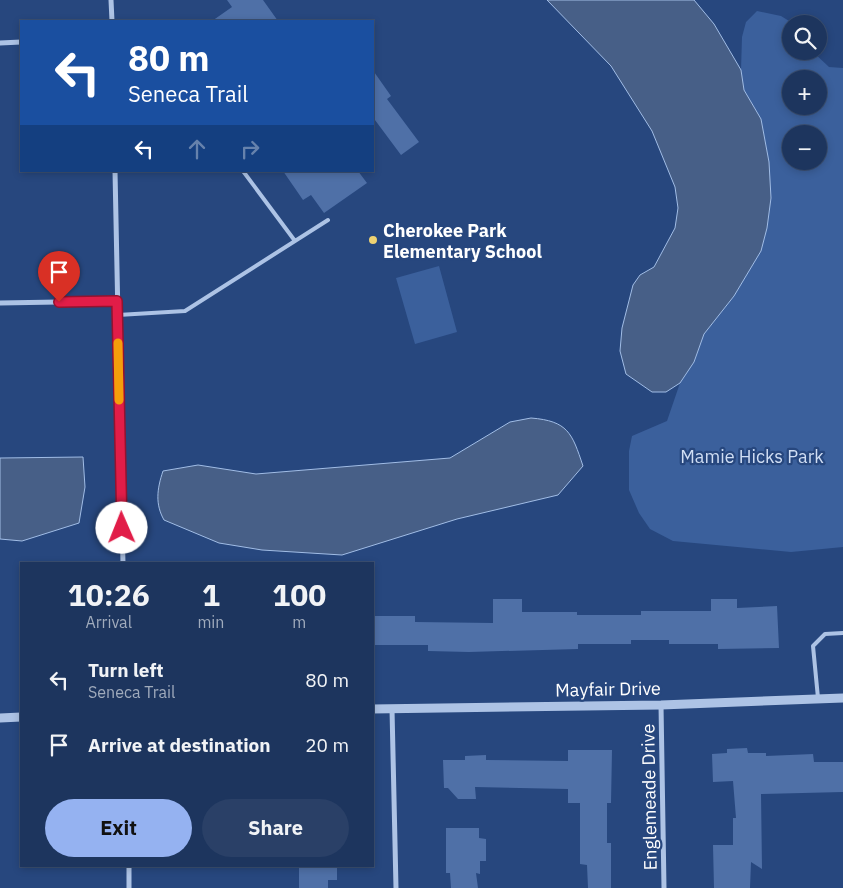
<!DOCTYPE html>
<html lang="en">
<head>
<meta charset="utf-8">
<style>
  body { margin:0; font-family:"IBM Plex Sans",sans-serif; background:#2a4067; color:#f1f3f6; height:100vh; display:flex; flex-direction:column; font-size:19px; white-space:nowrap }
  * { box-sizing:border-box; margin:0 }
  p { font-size:16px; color:#a0abbc }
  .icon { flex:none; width:28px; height:28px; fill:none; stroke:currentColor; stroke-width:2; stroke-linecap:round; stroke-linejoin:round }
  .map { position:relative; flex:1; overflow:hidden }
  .panel { position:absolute; left:20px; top:562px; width:354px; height:305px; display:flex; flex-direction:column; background:#1d355e; border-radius:0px; box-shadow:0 2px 8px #0003,0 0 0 1px #3b5073 }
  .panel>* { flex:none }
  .guide { position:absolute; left:20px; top:20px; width:354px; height:152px; border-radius:0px; box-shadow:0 2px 8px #0003,0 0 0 1px #3b5073; background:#1a4fa0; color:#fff; overflow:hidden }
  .controls { position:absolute; left:782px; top:15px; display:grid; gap:10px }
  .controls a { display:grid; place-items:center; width:45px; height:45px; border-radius:50%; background:#1d355e; box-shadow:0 2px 8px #0003,0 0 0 1px #3b5073; font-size:25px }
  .pin { position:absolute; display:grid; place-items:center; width:42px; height:42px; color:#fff; margin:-51px -21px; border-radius:50% 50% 50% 0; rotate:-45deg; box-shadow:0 0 5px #0007 }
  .pin .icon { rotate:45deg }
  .me { position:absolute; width:55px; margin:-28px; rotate:359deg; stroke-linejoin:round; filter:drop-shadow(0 0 4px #0008) }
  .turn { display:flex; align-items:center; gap:18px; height:105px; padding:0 25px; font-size:22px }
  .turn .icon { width:65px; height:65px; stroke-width:2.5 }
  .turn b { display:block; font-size:35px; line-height:42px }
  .lanes { display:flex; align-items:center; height:48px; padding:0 25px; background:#0003; justify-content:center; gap:25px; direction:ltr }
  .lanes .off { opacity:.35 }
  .eta { display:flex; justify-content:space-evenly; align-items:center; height:85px; text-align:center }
  .eta b { font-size:30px; font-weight:700; line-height:35px }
  .cta { display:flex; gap:10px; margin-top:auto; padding:10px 25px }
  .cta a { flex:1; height:58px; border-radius:30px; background:#95b2f1; color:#111; font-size:20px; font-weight:700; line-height:58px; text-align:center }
  .cta a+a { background:#2a4067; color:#f1f3f6 }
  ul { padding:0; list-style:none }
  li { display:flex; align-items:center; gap:15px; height:65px; padding:0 25px }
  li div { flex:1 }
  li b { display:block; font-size:19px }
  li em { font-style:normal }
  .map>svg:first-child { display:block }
  .green { fill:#3b609c; fill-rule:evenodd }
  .water { fill:#475f87; stroke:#a1bde6 }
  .building { fill:#4f70a7 }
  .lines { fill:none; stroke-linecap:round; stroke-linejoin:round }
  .service { stroke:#adc3e5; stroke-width:4 }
  .minor { stroke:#adc3e5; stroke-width:5 }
  .tertiary { stroke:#adc3e5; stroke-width:9 }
  .route-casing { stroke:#92132f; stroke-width:12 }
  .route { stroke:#e11d48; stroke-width:9 }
  .slow { stroke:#f59e0b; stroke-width:9 }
  .poi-dot { fill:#eed272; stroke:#27477e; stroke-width:2 }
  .labels { text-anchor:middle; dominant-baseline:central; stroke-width:4.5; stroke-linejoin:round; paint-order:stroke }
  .poi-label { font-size:18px; font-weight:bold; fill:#fff; stroke:#27477e; text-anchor:start }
  .park-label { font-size:18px; fill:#d0def4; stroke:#27477e }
  .street-label { font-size:18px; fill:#fff; stroke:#27477e }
</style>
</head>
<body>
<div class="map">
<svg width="843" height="888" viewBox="0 0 843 888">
  <rect width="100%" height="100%" fill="#27477e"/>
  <path class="green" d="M757,11L781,16L794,24H791V51H812L829,67L843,68V547L791,552L673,541L650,529L639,513L629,490V451L632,436L667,421L680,383L694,362L704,334L734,296L767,228L771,198L769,162L761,119L744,90L741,70L742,37L746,22ZM791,79H819V106H791ZM791,134H819V161H791Z
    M439,266L457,332L415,344L396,278Z"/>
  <path class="water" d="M547,0H694L714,24L741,70L744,90L761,119L769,162L771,198L767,228L761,251L734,296L704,334L694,362L680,383L666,392H652L626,374L620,351L622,328L633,285L640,275L654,267L675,228L678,208L675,187L652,131L611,66Z
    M531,418C568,421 572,433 583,466L558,495L457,519L342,555L262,550L219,543L164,520C155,504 157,489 163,471L198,465L256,474L450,458L510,422Z
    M83,457L85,487L79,523L22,541L0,539V458Z"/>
  <path class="building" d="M227,0H263L278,21H212L232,7Z
    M372,69L391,96L387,99L419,142L401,155L372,116Z
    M283,171H358L367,183L324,213L311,195L303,200Z
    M493,599H522V612H577V615H641V611H711V599H737V608L777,606L779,648L718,649V644H669V640H631V644H578V649L469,652L428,651V645H374V616H415V622L493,623Z
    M747,748L748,753H766V756L813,754L814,762H843V792L761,794L762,869L751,862L750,888H714L713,845H733V818H736L733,781L713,782L712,754L727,753V749Z
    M568,750H612L611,803H607V843H611V888H588L587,865L580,864V803H568V789L475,787L476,799H458L448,788H444L443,760H465V756L486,755V760L568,761Z
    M446,828H479V838L486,839V861H480V874L476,873L478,888H451L450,873H446Z
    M299,866H337V880H328V888H299Z"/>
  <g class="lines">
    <path class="service" d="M243,171L295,241
      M118,315L185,311L328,220
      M818,698L813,646L825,634L843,633"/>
    <path class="minor" d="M111,0L112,21
      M0,43L21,42
      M115,171L123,564
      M0,303L117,301
      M661,705L664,888
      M392,709L396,888
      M129,866V888"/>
    <path class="tertiary" d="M372,709L661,705L843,698
      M0,718L21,717"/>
  </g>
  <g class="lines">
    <defs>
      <path id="route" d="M59,302L117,301L122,528"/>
    </defs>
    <use href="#route" class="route-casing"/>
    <use href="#route" class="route"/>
    <path class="slow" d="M118,343L119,400"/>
  </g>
  <circle class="poi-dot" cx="373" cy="240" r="5"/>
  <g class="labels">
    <g class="poi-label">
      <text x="383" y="230">Cherokee Park<tspan x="383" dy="21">Elementary School</tspan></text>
    </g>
    <g class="park-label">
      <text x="752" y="456">Mamie Hicks Park</text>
    </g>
    <g class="street-label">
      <text transform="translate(608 689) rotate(-1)">Mayfair Drive</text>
      <text transform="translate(649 797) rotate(-91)">Englemeade Drive</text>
    </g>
  </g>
</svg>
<div class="controls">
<a><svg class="icon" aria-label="search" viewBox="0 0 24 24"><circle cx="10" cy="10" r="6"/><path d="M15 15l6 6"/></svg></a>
<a>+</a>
<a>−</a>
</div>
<div class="pin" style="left:59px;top:302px;background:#d93025"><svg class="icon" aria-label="arrive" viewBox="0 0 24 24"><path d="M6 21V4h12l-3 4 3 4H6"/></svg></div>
<svg class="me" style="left:122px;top:528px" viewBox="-20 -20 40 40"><circle r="19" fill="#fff"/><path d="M0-13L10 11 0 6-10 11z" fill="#e11d48"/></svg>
<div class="guide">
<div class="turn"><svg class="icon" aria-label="left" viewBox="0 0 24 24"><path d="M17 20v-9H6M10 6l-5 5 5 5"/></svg><div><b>80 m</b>Seneca Trail</div></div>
<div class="lanes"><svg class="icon" aria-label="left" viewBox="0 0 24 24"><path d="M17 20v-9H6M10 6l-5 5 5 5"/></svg><svg class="icon off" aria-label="ahead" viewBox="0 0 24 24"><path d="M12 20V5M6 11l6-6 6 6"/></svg><svg class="icon off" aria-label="right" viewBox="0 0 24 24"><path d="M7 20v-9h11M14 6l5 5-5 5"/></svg></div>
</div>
<section class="panel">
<div class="eta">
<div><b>10:26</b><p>Arrival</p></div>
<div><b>1</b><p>min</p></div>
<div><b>100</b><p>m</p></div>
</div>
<ul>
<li><svg class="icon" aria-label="left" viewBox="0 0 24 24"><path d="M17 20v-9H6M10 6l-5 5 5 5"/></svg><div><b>Turn left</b><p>Seneca Trail</p></div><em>80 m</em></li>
<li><svg class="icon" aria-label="arrive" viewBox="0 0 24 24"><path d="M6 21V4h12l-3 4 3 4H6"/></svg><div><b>Arrive at destination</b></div><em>20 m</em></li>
</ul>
<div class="cta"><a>Exit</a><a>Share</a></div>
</section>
</div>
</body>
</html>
